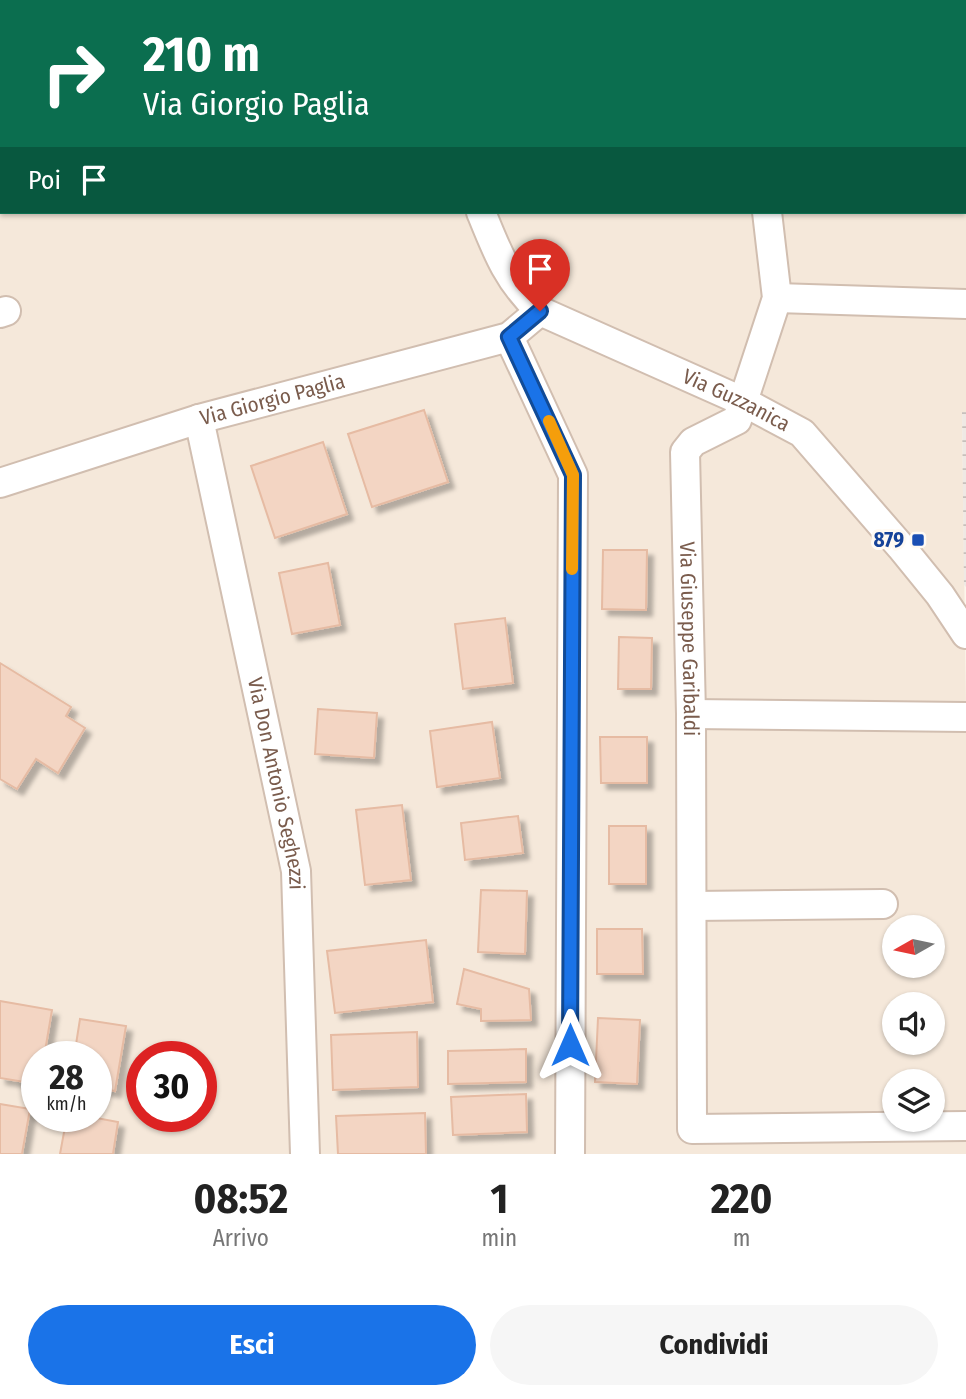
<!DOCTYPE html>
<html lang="it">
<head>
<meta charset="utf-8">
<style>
  body { margin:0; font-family:"Fira Sans Condensed",sans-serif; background:#f6f6f6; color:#222; height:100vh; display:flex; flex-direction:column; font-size:26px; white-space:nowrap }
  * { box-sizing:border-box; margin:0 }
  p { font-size:23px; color:#767676 }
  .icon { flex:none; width:38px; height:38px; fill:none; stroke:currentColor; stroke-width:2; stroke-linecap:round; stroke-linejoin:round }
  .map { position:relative; height:1154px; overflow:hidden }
  .panel { display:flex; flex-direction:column; background:#fff; flex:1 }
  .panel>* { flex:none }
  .hud { position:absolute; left:0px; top:0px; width:966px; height:214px; box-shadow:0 2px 5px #0004; background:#0b6e4f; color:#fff; overflow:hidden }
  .needle { width:46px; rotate:261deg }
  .fabs { position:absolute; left:882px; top:915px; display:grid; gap:14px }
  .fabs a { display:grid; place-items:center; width:63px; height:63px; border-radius:50%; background:#fff; box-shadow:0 2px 5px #0004; font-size:35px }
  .speed { position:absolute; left:21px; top:1041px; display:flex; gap:14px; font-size:35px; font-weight:700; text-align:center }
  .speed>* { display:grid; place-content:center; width:91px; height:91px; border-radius:50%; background:#fff; box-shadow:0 2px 5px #0004; line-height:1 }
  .speed small { font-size:18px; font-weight:400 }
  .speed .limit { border:10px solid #d22; background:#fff; color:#111 }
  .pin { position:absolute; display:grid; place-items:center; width:60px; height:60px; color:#fff; margin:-72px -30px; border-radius:50% 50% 50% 0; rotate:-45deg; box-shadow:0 0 7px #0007 }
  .pin .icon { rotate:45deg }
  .me { position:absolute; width:77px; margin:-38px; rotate:0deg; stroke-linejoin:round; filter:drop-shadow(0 0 5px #0008) }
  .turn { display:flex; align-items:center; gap:24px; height:147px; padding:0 28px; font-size:32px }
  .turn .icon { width:91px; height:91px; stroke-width:2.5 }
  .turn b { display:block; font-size:49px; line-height:60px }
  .then { display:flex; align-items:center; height:66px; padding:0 28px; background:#0003; gap:14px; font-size:26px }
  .eta { display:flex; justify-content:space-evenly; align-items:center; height:119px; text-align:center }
  .eta b { font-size:42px; font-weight:700; line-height:49px }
  .button { display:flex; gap:14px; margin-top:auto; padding:14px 28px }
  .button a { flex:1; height:80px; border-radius:42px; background:#1a73e8; color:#fff; font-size:28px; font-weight:700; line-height:80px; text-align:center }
  .button a+a { background:#f6f6f6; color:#222 }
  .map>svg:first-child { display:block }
  .residential { fill:#f5e8da; fill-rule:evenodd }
  .industrial { fill:url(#industrial-grid) }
  .building { fill:#f3d5c3; stroke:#e6bba3; stroke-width:2; filter:url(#shadow) }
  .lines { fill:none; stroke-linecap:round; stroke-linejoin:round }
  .lane-casing { stroke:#d1beb0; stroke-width:18 }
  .street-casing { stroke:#d1beb0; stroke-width:32 }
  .lane { stroke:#fff; stroke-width:14 }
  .street { stroke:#fff; stroke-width:28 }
  .route-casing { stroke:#114b97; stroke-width:18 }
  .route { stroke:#1a73e8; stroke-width:12 }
  .slow { stroke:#f59e0b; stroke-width:12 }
  .transit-dot { fill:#1a4fb4; stroke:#fffaf3; stroke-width:2.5 }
  .labels { text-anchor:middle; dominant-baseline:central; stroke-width:6; stroke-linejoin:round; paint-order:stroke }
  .street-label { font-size:21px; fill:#7a5c4d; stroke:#fffaf3 }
  .transit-label { font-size:21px; font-weight:bold; fill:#164399; stroke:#fffaf3; text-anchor:end }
</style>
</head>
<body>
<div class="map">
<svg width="966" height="1154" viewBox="0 0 966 1154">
  <defs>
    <pattern id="industrial-grid" width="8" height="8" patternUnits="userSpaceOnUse" patternTransform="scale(1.75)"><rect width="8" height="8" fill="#efe9e4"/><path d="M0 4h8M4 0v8" fill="none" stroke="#c7c0bb"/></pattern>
    <filter id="shadow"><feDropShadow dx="6" dy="6" stdDeviation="2" flood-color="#0004"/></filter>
  </defs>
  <rect width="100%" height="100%" fill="#fdf6ec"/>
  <path class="residential" d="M0,0H966V412L962,413L966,705V1154H0ZM2,2H964V212H2ZM894,928H933V966H894ZM894,1004H933V1043H894ZM37,1057H96V1116H37ZM142,1057H201V1116H142ZM894,1082H933V1120H894Z"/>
  <path class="industrial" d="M962,412H966V587L964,585Z"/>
  <path class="building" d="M424,410L448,482L372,507L348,434Z
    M323,442L347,514L275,538L251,466Z
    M603,550H647L646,610L602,609Z
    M328,563L340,625L292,634L279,573Z
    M505,618L513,683L463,689L455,624Z
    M619,637L652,638L651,689H618Z
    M0,663L71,707L66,716L85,728L58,773L36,759L17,789L0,779Z
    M318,709L377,713L374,758L315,754Z
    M492,722L500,778L437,787L430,731Z
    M600,737H647V783H601Z
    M402,805L411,880L365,885L356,810Z
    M518,816L523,853L465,860L461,823Z
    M609,826H646V884H609Z
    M481,890L527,891L525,954L478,952Z
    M597,929H642L643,974H597Z
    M426,940L433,1002L335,1013L327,951Z
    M464,969L529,989L531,1020L481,1021V1009L457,1004Z
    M0,1001L52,1010L44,1057H37V1084L0,1078Z
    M598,1018L640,1020L637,1084L595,1082Z
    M80,1019L126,1026L115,1091L96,1088V1057H74Z
    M417,1032L418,1087L333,1090L331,1035Z
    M526,1049V1082L448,1084V1051Z
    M526,1094L527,1132L453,1135L451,1097Z
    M0,1104L30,1109L22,1154H0Z
    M425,1113L426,1154H338L336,1116Z
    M67,1116H86L118,1122L113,1154H60Z"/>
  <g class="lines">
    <defs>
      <path id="lane" d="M307,0L309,2"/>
      <g id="street">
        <path d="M383,0L385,2"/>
        <path d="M743,0V2"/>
        <path d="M936,0V2"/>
        <path id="s1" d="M481,212C497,252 508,281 540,311L742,401L802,433L901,547L940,595L966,634"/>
        <path id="s2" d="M767,212L777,298L737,420L693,442L685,452L691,714L692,1129L966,1126"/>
        <path d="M777,298L966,304"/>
        <path d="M0,313L6,311"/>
        <path d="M509,337L573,475L570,1154"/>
        <path id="s3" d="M199,419L296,871L305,1154"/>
        <path id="s4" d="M0,483L199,419L509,337L540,311"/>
        <path d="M691,714L966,717"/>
        <path d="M692,906L883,904"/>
      </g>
    </defs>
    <use href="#lane" class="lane-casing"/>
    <use href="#street" class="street-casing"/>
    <use href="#lane" class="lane"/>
    <use href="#street" class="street"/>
  </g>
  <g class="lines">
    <defs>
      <path id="route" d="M540,311L509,337L573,475L570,1045"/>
    </defs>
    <use href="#route" class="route-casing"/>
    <use href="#route" class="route"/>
    <path class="slow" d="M549,421L573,475L572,569"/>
  </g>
  <rect class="transit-dot" x="911" y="533" width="14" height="14" rx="3.5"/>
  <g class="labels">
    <g class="street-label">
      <text stroke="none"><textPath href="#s4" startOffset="285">Via Giorgio Paglia</textPath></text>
      <text stroke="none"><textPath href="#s1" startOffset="332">Via Guzzanica</textPath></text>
      <text stroke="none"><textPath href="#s2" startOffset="464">Via Giuseppe Garibaldi</textPath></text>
      <text stroke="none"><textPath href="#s3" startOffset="373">Via Don Antonio Seghezzi</textPath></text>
    </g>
    <g class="transit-label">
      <text x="904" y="540">879</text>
    </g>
  </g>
</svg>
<div class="fabs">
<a><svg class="needle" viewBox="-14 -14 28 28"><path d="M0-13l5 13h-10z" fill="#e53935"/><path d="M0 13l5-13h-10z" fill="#767676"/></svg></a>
<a><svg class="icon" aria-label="sound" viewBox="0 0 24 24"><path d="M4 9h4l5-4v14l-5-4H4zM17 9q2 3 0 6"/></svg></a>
<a><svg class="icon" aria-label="layers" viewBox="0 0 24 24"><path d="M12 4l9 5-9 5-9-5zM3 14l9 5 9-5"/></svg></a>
</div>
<div class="speed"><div>28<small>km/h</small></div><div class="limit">30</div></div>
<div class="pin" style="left:540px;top:311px;background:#d93025"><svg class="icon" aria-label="arrive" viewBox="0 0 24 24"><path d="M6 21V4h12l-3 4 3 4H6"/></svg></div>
<svg class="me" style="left:570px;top:1045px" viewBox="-20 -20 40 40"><path d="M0-17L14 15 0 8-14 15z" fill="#1a73e8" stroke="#fff" stroke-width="4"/></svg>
<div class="hud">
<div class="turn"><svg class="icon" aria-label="right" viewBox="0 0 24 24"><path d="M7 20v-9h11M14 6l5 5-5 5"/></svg><div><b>210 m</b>Via Giorgio Paglia</div></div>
<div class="then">Poi<svg class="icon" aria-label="arrive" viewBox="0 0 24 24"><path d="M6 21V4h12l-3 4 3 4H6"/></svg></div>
</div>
</div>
<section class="panel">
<div class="eta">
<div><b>08:52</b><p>Arrivo</p></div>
<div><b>1</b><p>min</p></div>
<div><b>220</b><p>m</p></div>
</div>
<div class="button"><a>Esci</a><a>Condividi</a></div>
</section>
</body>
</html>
